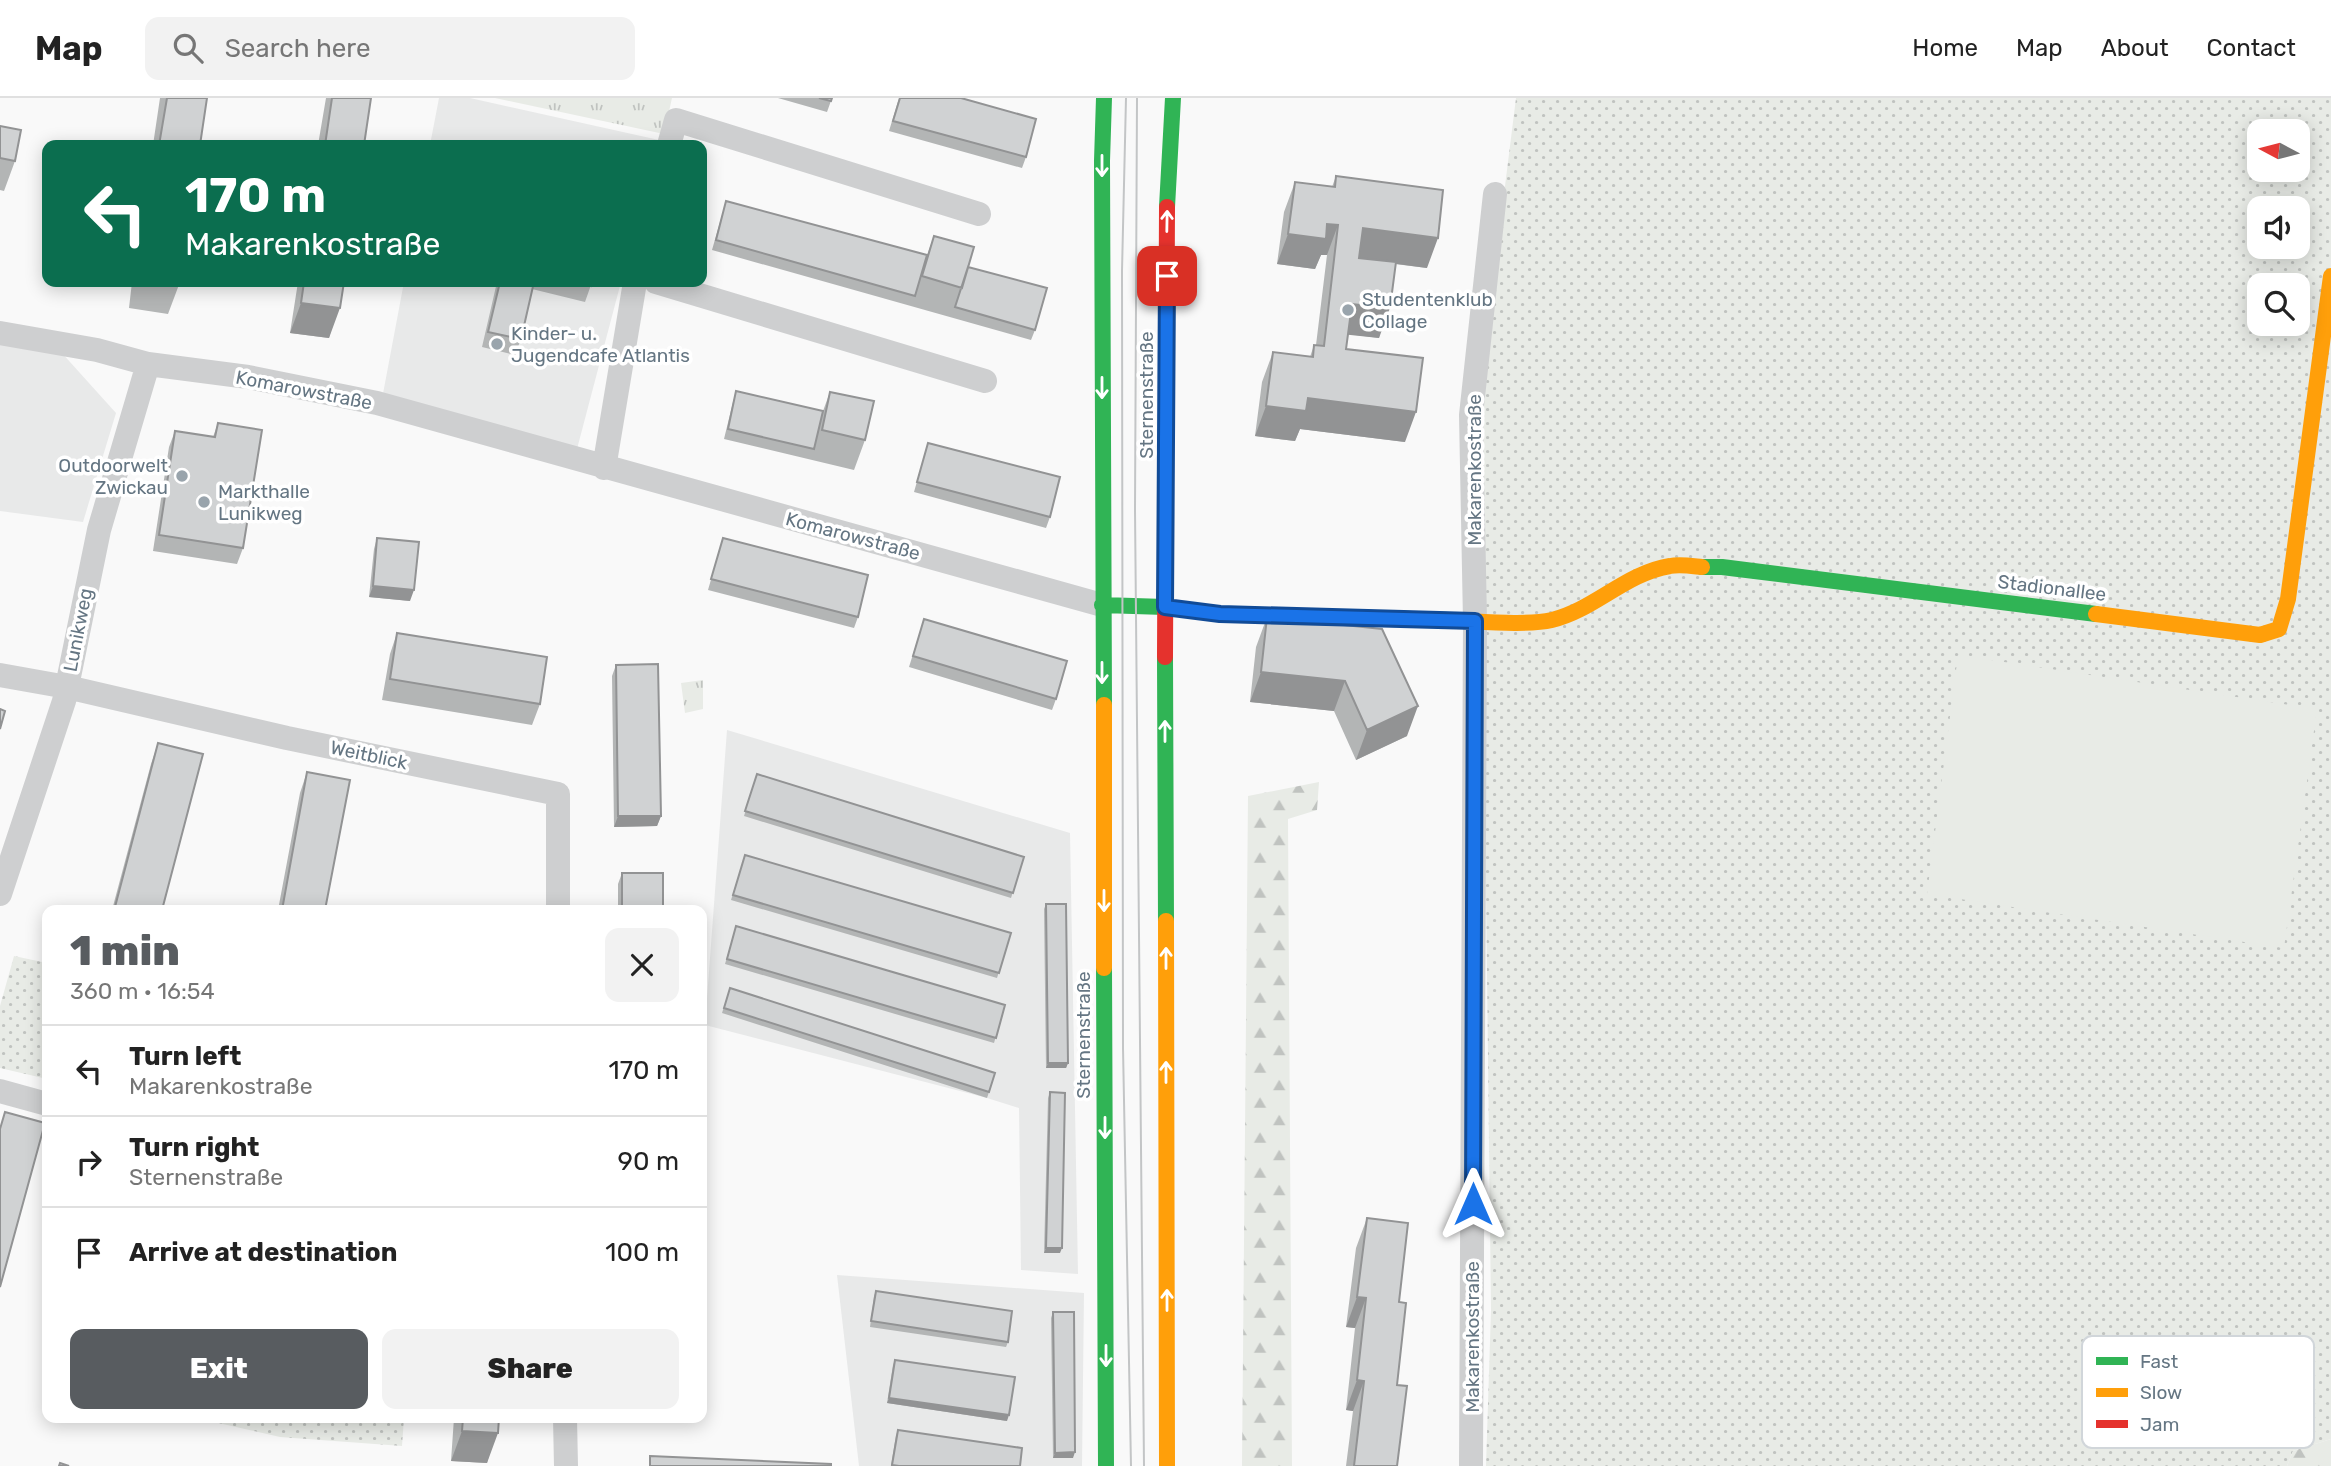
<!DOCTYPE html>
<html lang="en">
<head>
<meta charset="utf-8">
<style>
  body { margin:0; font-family:Rubik,sans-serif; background:#f2f2f2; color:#222; height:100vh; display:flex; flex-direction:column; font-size:26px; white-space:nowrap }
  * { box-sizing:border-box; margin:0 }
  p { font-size:23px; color:#767676 }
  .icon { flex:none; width:38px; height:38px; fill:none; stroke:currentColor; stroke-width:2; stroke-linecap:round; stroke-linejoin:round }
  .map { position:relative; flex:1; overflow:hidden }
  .side { position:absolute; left:42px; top:807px; width:665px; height:518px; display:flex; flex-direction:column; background:#fff; border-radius:14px; box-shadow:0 4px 18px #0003 }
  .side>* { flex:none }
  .guide { position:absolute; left:42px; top:42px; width:665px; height:147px; border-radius:14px; box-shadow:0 4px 18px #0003; background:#0b6e4f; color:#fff; overflow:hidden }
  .needle { width:46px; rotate:277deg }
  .fabs { position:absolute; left:2247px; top:21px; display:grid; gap:14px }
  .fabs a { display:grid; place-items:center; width:63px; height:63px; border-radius:14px; background:#fff; box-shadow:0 4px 18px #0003; font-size:35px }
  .pin { position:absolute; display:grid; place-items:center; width:60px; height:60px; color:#fff; margin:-30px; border-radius:14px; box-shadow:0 4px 10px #0006 }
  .me { position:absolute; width:77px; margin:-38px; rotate:0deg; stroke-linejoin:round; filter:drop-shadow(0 0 5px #0008) }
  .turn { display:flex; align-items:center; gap:24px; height:147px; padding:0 28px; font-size:32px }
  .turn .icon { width:91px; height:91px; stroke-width:2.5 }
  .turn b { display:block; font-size:49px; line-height:60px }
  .round { display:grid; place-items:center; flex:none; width:74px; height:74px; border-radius:14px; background:#f2f2f2 }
  .summary { display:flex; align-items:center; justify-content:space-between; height:119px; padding:0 28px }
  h1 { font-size:42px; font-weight:800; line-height:52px; color:#585c60 }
  .action { display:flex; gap:14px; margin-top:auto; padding:14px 28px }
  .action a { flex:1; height:80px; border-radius:14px; background:#585c60; color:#fff; font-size:28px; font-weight:800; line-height:80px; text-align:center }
  .action a+a { background:#f2f2f2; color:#222 }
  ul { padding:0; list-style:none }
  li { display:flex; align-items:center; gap:21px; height:91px; padding:0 28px; border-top:2px solid #e0e0e0 }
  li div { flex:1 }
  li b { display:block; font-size:26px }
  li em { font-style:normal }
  header { display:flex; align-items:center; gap:42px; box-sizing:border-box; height:98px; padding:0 35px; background:#fff; border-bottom:2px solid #e0e0e0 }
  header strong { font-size:33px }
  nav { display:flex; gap:38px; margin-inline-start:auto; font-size:24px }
  .search { width:490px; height:63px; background:#f2f2f2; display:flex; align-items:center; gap:18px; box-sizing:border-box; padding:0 24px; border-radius:14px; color:#767676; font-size:26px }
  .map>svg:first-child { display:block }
  .built { fill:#e8e9e9 }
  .grass { fill:url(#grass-dots); fill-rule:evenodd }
  .forest { fill:url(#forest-firs) }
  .park { fill:url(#park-tufts) }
  .pitch { fill:#e8ebe6 }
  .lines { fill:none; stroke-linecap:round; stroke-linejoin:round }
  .street { stroke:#cecfd0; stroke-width:24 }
  .fast { stroke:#30b455; stroke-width:16 }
  .slow { stroke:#ff9f0a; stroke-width:16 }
  .jam { stroke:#e5322d; stroke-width:16 }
  .tram { stroke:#c3c5c6; stroke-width:2 }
  .wall { fill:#b3b5b5 }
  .shaded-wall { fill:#929394 }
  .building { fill:#d0d2d3; stroke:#929394; stroke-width:2 }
  .oneway { stroke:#fff }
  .route-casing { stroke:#114b97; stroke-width:18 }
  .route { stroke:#1a73e8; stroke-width:12 }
  .poi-dot { fill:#99a4ac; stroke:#fff; stroke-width:2.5 }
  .labels { text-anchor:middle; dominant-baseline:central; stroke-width:7; stroke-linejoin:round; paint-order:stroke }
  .poi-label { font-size:19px; fill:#657683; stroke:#fff; text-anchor:start }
  .street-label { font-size:19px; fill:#657683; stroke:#fff }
  .key { fill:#fff; stroke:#d1d6da; stroke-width:2 }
  .key-label { font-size:19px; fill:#657683 }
</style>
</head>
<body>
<header>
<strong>Map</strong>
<div class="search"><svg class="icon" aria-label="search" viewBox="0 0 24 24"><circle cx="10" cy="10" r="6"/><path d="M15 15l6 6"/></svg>Search here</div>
<nav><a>Home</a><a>Map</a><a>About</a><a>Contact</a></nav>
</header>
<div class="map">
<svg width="2331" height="1368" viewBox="0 0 2331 1368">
  <defs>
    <pattern id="grass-dots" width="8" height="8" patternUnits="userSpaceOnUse" patternTransform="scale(1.75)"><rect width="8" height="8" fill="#e8ebe6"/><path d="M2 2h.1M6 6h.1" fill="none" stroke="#c0c3c0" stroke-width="1.8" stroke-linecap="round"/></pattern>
    <pattern id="forest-firs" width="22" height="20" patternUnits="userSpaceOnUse" patternTransform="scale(1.75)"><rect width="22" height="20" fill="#e8ebe6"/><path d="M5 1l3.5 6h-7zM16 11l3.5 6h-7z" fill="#c0c3c0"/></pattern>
    <pattern id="park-tufts" width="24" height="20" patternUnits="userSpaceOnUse" patternTransform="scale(1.75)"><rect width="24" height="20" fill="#e8ebe6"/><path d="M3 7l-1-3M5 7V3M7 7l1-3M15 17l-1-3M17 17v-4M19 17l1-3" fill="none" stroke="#c0c3c0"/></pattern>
  </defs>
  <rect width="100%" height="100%" fill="#f9f9f9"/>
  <path class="built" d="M439,0H470L659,42L657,47H430Z
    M404,184H621L577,351L382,301Z
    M0,246L61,254L116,315L83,424L0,413Z
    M727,632L1070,735L1078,1176L1021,1172L1019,1010L987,1000L705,927Z
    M837,1177L1084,1195L1082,1368H859Z"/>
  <path class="grass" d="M1516,0H2331V1341L2293,1353L2287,1368H1486L1491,1212L1480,288ZM2259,33H2298V72H2259ZM2259,110H2298V149H2259ZM2259,187H2298V226H2259Z
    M14,858L47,865V981L0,970V908Z
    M196,1320H404L402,1348L280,1339Z"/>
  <path class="forest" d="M1319,684L1317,712L1288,721L1292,1368H1242L1248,698Z
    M2331,1341V1368H2287L2293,1353Z"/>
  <path class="park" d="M495,0H672L664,36Z
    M703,582V611L685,615L681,585Z"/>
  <path class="pitch" d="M1958,557L2317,611L2284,850L1927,796Z"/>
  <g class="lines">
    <path class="street" d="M669,47L676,22L979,116
      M656,184L985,283
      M0,235L97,252L148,266L248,279L377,305L1102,507
      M604,370L635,184
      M0,577L67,589L287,640L558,696V812
      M0,796L64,603L99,432L148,266
      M0,993L47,1006
      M565,1320L566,1368
      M1471,1368L1475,523L1471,317L1495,96"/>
    <path class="fast" d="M1167,109L1173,0
      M1702,469H1722L2096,516
      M1102,507L1165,509L1220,516L1449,522
      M1165,559L1166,823
      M1104,607L1102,63L1104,0
      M1104,870L1106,1368"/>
    <path class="slow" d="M2096,516L2260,537L2279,531L2288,501L2331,178
      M1449,522C1478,523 1525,528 1552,522C1594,512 1626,475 1670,468C1680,466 1692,468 1702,469
      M1104,607V870
      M1166,823L1167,1368"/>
    <path class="jam" d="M1165,559L1167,109"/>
    <path class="tram" d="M1126,0L1122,173L1123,950L1131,1368
      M1137,0L1135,412L1144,1368"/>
  </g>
  <path class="wall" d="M160,0H207L200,47H153Z
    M326,0H371L364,47H318Z
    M778,0H832L827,14Z
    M899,0H961L1026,59L1022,70L889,33Z
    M0,28L15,63L4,93L0,92Z
    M1336,78L1427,170L1395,166L1379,240L1348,236L1346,251L1405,344L1300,331L1295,343L1255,338L1262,284L1273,254L1310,259L1314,247H1316L1327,157H1321L1315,171L1277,166L1284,114L1295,84L1332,89Z
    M726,103L927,157L934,138L1035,232L1031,242L712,152Z
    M132,184H180L168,216L129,210Z
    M298,184H344L329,240L290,235Z
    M497,184H592L585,204L532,191L521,241L515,257L482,249Z
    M736,293L823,313L830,294L865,342L854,372L724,341L733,304Z
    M218,325L243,450L237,466L153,453L169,349L175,333L213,339Z
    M928,345L1050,419L1046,430L914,394Z
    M377,440L410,503L369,499L374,451Z
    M723,440L858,519L854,530L708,492Z
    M1267,519L1382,531L1407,638L1356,662L1334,613L1250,604L1256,549Z
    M924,521L1056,601L1052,612L909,569Z
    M397,535L540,606L532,627L382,602L390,556Z
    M616,567L661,718L657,728L614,729L612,578Z
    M158,645L162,812H112L151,666Z
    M307,674L325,812H278L300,695Z
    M757,676L1024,759L1011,800L744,718Z
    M745,757L1011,835L997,880L731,802Z
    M622,775L663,812H618V786Z
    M1046,806L1068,965L1066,970H1046L1044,811Z
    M736,828L1005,907L994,945L725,866Z
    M730,890L989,994L987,1000L722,915Z
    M1050,994L1060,1155H1044L1048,1000Z
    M1367,1120L1399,1204L1397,1287V1368H1346L1353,1313L1346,1312L1355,1230L1346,1229L1356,1150Z
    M876,1193L1008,1244L1006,1249L870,1229L874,1198Z
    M1053,1214L1073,1360H1053L1051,1220Z
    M895,1262L1007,1323L887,1305L893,1267Z
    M454,1320H499L487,1365L451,1363Z
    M898,1332L1020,1368H891L896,1337Z"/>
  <path class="shaded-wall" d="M1327,126L1338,127L1327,157H1321L1315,171L1277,166L1288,136Z
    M1363,130L1438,140L1427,170L1352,160Z
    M301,205L340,210L329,240L290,235Z
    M1352,206L1390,210L1379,240L1341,236Z
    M1308,300L1416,314L1405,344L1300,331L1295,343L1255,338L1266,308Z
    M373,488L414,492L410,503L369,499Z
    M1261,574L1345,583L1334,613L1250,604Z
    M1418,608L1407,638L1356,662L1367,632Z
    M618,718H661L657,728L614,729Z
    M1048,965H1068L1066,970H1046Z
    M1046,1150H1062L1060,1155H1044Z
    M1357,1199L1366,1200L1355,1230L1346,1229Z
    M1357,1282L1364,1283L1353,1313L1346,1312Z
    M889,1300L1009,1317L1007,1323L887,1305Z
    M462,1333L498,1335L487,1365L451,1363Z
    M1075,1354L1073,1360H1053L1055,1355Z"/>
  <path class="building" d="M167,0H207L200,47H159Z
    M332,0H371L364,47H325Z
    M819,0H832L831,3Z
    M900,0H961L1036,21L1026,59L893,23Z
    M0,28L21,32L15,63L0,60Z
    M1336,78L1443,92L1438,140L1363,130L1359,160L1396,164L1390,210L1352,206L1346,251L1423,260L1416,314L1308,300L1306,313L1266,308L1273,254L1313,259L1314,247L1324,248L1338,127L1327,126L1326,141L1288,136L1295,84L1335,89Z
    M726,103L927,157L915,198L716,142Z
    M934,138L974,149L962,190L922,178Z
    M968,169L1047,190L1035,232L955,209Z
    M164,184H180L179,186Z
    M304,184H344L340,210L301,205Z
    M500,184H534L521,241L488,234Z
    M574,184H592L591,188Z
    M736,293L823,313L814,351L728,331Z
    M830,294L874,303L865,342L822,332Z
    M218,325L262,332L243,450L159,437L175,333L215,339Z
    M928,345L1060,379L1050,419L917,384Z
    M377,440L419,444L414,492L373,488Z
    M723,440L868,477L858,519L711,481Z
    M1267,519L1382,531L1418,608L1367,632L1345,583L1261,574Z
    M924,521L1067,563L1056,601L913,558Z
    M397,535L547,559L540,606L390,581Z
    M658,566L661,718H618L616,567Z
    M0,611L5,613L0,631Z
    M158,645L203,656L162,812H127L115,809Z
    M307,674L350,682L325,812H282Z
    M757,676L1024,759L1013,795L745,713Z
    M745,757L1011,835L999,875L733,797Z
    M622,775H663V812H622Z
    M1046,806H1066L1068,965H1048Z
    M736,828L1005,907L996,940L727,861Z
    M730,890L995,975L989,994L724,910Z
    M1050,994L1065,995L1062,1150H1046Z
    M5,1014L45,1025L0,1189V1031Z
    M1367,1120L1408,1125L1399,1204L1406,1205L1397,1287L1407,1288L1397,1368H1354L1364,1283L1357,1282L1366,1200L1357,1199Z
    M876,1193L1012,1213L1008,1244L871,1223Z
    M1053,1214H1074L1075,1354L1055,1355Z
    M895,1262L1015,1279L1009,1317L889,1300Z
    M463,1320H499L498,1335L462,1333Z
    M898,1332L1022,1350L1020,1368H899L892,1367Z
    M650,1358L831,1366V1368H650Z
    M60,1365L69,1368H59Z"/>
  <defs><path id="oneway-shaft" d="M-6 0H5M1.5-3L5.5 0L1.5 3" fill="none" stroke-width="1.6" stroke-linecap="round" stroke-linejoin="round" transform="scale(1.75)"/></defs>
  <g class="oneway">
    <use href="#oneway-shaft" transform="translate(1102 68) rotate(90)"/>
    <use href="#oneway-shaft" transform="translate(1167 123) rotate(-89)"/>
    <use href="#oneway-shaft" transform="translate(1102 290) rotate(90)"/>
    <use href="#oneway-shaft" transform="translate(1102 575) rotate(90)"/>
    <use href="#oneway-shaft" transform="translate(1165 633) rotate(-90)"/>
    <use href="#oneway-shaft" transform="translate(1104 803) rotate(90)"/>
    <use href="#oneway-shaft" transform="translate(1166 860) rotate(-90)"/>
    <use href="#oneway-shaft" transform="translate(1166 974) rotate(-90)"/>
    <use href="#oneway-shaft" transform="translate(1105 1030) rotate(90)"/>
    <use href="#oneway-shaft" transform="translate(1167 1202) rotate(-90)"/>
    <use href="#oneway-shaft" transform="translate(1106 1258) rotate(90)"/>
  </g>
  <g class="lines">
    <defs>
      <path id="route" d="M1167,178L1165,509L1220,516L1475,523L1473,1106"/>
    </defs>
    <use href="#route" class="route-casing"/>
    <use href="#route" class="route"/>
  </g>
  <g class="poi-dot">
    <circle cx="1348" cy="212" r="7"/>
    <circle cx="497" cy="246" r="7"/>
    <circle cx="182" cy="378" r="7"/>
    <circle cx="204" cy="404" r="7"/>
  </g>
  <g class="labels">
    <g class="poi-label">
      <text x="1362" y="201">Studentenklub<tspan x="1362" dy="22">Collage</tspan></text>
      <text x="511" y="235">Kinder- u.<tspan x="511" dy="22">Jugendcafe Atlantis</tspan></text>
      <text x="168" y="367" text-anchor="end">Outdoorwelt<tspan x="168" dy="22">Zwickau</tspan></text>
      <text x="218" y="393">Markthalle<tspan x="218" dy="22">Lunikweg</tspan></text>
    </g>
    <g class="street-label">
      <text transform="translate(304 292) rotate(11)">Komarowstraße</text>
      <text transform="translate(1146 297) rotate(-90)">Sternenstraße</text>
      <text transform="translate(1474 372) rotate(-90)">Makarenkostraße</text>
      <text transform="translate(853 438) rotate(15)">Komarowstraße</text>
      <text transform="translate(2052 490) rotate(7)">Stadionallee</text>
      <text transform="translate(78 532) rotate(-79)">Lunikweg</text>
      <text transform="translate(369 657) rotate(12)">Weitblick</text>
      <text transform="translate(1083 937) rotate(-90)">Sternenstraße</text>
      <text transform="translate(1472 1239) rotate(-90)">Makarenkostraße</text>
    </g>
  </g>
  <rect x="2082" y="1238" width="232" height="112" rx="10" class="key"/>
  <rect x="2096" y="1259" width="32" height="8" fill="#30b455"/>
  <rect x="2096" y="1290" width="32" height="9" fill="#ff9f0a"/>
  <rect x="2096" y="1322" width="32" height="8" fill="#e5322d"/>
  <g class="key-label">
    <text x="2140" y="1270">Fast</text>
    <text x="2140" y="1301">Slow</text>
    <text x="2140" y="1333">Jam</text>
  </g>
</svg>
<div class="fabs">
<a><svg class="needle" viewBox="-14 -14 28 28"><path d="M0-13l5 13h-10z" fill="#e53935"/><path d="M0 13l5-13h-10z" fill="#767676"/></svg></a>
<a><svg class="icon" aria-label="sound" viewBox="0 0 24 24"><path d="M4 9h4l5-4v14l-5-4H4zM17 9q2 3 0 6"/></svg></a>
<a><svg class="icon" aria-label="search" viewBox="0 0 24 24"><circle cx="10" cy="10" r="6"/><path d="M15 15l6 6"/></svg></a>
</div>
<div class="pin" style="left:1167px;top:178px;background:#d93025"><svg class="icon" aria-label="arrive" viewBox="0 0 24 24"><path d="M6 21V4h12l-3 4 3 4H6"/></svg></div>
<svg class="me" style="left:1473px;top:1106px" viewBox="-20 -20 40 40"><path d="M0-17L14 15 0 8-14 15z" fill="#1a73e8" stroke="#fff" stroke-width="4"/></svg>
<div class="guide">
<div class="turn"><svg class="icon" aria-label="left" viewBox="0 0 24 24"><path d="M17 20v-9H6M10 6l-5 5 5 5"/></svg><div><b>170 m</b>Makarenkostraße</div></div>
</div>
<section class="side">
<div class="summary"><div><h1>1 min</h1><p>360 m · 16:54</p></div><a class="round"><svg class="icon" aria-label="close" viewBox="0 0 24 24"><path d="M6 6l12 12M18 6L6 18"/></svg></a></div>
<ul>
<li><svg class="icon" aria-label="left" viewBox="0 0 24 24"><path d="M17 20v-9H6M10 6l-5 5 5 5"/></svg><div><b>Turn left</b><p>Makarenkostraße</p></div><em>170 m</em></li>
<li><svg class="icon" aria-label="right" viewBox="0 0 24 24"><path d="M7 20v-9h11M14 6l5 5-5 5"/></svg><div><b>Turn right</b><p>Sternenstraße</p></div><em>90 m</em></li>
<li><svg class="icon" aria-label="arrive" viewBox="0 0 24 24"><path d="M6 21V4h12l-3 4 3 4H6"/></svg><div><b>Arrive at destination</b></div><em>100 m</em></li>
</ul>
<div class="action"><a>Exit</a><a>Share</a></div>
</section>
</div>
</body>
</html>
